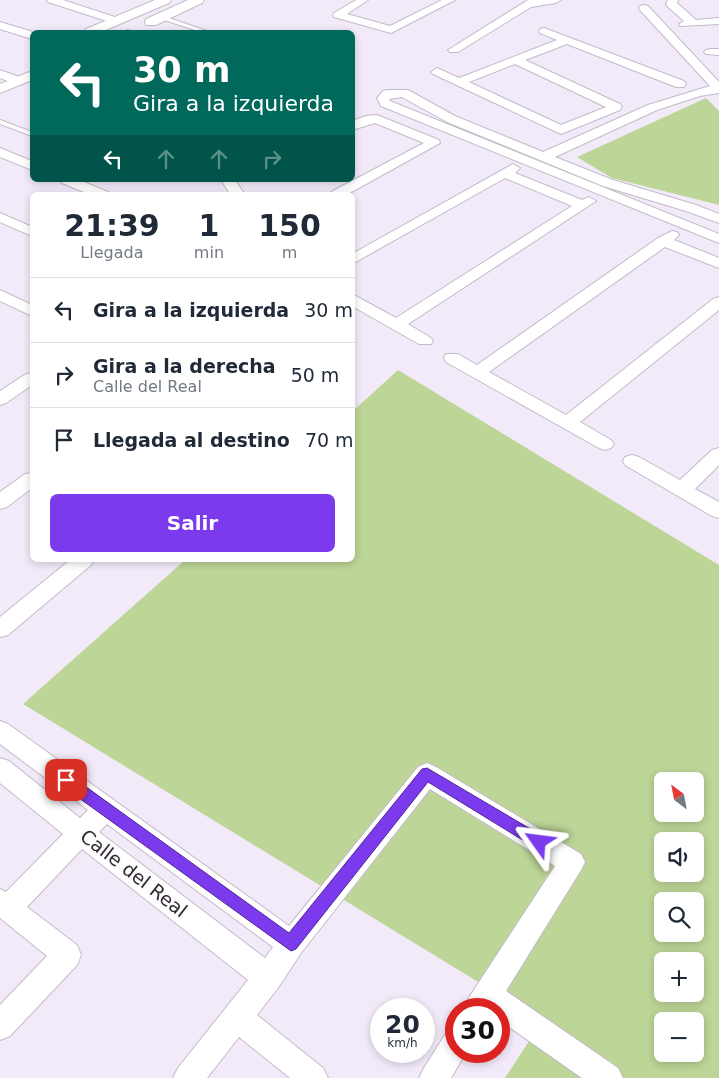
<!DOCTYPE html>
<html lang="es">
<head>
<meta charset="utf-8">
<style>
  body { margin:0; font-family:"DejaVu Sans",sans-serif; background:#f2f2f3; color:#1f2937; height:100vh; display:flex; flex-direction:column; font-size:19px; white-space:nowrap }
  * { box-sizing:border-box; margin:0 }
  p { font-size:16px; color:#747a83 }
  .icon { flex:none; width:28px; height:28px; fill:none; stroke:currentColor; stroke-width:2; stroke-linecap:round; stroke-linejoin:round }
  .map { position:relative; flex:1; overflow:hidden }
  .side { position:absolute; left:30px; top:192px; width:325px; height:370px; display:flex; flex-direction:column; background:#fff; border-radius:8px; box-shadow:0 2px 8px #0003 }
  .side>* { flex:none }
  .banner { position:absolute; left:30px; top:30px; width:325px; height:152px; border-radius:8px; box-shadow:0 2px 8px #0003; background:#00695c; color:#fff; overflow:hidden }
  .needle { width:32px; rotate:328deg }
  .controls { position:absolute; left:654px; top:772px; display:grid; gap:10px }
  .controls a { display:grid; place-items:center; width:50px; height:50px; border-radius:8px; background:#fff; box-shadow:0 2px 8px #0003; font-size:25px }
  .speed { position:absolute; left:370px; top:998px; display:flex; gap:10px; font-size:25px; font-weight:700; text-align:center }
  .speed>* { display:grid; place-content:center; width:65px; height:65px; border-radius:50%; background:#fff; box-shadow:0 2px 8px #0003; line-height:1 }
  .speed small { font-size:12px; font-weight:400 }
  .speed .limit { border:8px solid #d22; background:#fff; color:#111 }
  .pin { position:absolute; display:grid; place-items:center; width:42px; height:42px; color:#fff; margin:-21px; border-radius:10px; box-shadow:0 2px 8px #0006 }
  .me { position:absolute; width:55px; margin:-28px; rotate:301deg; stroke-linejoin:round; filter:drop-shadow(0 0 4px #0008) }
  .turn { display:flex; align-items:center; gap:18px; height:105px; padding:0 20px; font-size:22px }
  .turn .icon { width:65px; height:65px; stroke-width:2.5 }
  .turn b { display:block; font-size:35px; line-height:42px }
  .lanes { display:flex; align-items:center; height:48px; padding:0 20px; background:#0003; justify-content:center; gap:25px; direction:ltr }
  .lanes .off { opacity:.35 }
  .eta { display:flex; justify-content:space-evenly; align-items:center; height:85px; text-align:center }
  .eta b { font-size:30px; font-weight:700; line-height:35px }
  .action { display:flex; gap:10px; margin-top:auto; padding:10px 20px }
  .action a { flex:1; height:58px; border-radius:8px; background:#7c3aed; color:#fff; font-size:20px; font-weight:700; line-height:58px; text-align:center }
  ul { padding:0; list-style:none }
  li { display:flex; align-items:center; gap:15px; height:65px; padding:0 20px; border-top:1px solid #e0e1e3 }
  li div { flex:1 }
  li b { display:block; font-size:19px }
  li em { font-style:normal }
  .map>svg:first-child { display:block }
  .green { fill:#bdd597; fill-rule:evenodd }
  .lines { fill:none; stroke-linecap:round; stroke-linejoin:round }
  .service-casing { stroke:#c4bac9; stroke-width:2 }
  .minor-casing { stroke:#c4bac9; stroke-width:2 }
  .tertiary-casing { stroke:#c4bac9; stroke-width:2 }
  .service { fill:#fff; fill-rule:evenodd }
  .minor { fill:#fff; fill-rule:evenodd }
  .tertiary { fill:#fff; fill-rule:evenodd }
  .route { fill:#7c3aed; stroke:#51269a }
  .labels { text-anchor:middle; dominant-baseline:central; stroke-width:4; stroke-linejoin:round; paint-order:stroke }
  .near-street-label { font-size:19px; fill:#2f2b31; stroke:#fcfafd }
</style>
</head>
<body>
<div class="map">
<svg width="719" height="1078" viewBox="0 0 719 1078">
  <rect width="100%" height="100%" fill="#f3eaf9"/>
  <path class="green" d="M706,98L719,111V205L612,178L577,157Z
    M398,370L719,565V1078H505L542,1021L23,704L185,560H352L353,411ZM662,781H695V814H662ZM662,841H695V874H662ZM662,901H695V934H662ZM662,961H695V994H662ZM662,1021H695V1054H662Z"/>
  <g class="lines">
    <defs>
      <path id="service" d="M160,15L207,31L208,32H201L158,18L157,17Z
        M127,30L131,31L132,32H125Z
        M0,120L32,132V136L0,124Z"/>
      <path id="minor" d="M47,0H63L121,19L122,21L117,24L113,23L48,2Z
        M356,0H368L347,14L390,26L442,0H455L391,33L334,17L333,15L334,13Z
        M528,0H561L556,3L531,7L458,52H450L448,50Z
        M668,0H678L677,3L696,20L719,18V24L680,26L679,24L684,21L667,6L666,4Z
        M644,5L648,6L719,82V93L700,96L657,110L555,157L613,180L696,205L719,214V223L686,211L603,186L447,122L402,97L389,99L390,101L719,234V243L381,106L377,98L383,91L387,90H408L455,116L543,152L648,105L710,86L640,10L639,8L640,6Z
        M0,22L33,32L32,39L0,29Z
        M544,28L684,81L686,84L684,87H676L567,44L525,60L620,104L622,107L620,110L561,134L433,74L431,72L437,68L459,78L557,40L540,33L539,31L540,29ZM515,64L606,107L561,125L469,82Z
        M710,49H719V55L706,54L704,52L706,50Z
        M0,70L22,78L24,81L18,85L0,78Z
        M377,115L439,140L440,143L346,195H329L331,192L424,143L375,123L352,130V121L366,116Z
        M0,148L32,161V170L0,157Z
        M513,164L520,168L515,173L582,200L589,197L596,201L408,324L431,338L433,341L431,344H419L352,306V294L396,318L572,206L505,178L352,264V254Z
        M60,180H79L108,192L110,195H91L62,183Z
        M221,180H235L245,195H231Z
        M0,213L32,227V236L0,222Z
        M672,231L677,232L679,235L674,240L719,258V268L665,247L489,372L566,415L713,299L719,297V310L580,422L611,440L614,444L611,448L605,450L599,448L446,362L444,358L446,354H458L477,365L658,238Z
        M0,290L32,305V316L0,301Z
        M32,373V385L6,403L0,405V391L26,374Z
        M719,448V465L695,489L719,502V518L712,516L625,465L623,461L625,457L632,455L639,457L680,480L712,450Z
        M32,473V488L7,507L0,509V492L25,474Z
        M70,560H94L91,565L8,635L0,637V617Z
        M0,721L8,724L289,926L418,767L427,763L436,767L581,854L585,862L581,870L506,991L618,1068L623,1078H582L499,1020V1009H464L468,999L555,866L430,789L301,953L278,988L257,1015L323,1068L328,1078H290L239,1037L207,1078H173L178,1068L248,980L82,849L27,907L77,945L81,955L77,965L10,1036L0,1040V1005L47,956L0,918V889L6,892L63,834L0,783V758L9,761L80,818L88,810L0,744ZM107,824L273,947L265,958L99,832Z
        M456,1029V1051H467L451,1078H419L424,1068L446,1033Z"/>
      <path id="tertiary" d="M155,0H171L169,3L101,32H84L86,29Z
        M188,0H204L202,3L156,25H146L145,22L146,19Z
        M32,71V80L0,93V84Z"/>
    </defs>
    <use href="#service" class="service-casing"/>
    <use href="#minor" class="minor-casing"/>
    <use href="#tertiary" class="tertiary-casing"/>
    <use href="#service" class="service"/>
    <use href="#minor" class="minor"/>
    <use href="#tertiary" class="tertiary"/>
  </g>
  <path class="route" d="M427,768L544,837L547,842L544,847L539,849L534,847L428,782L296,949L291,951L61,785L59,780L61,776L66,774L71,776L289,933L422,769Z"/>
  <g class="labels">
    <g class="near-street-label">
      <text transform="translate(134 873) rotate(38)">Calle del Real</text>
    </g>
  </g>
</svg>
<div class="controls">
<a><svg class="needle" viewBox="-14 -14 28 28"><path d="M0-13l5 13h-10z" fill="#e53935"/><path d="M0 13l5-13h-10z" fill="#747a83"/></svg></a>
<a><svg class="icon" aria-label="sound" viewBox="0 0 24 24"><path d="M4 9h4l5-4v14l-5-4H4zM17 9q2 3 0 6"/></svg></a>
<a><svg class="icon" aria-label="search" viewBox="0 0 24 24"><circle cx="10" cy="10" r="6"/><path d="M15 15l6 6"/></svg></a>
<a>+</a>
<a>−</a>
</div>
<div class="speed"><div>20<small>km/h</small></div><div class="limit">30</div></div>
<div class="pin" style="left:66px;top:780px;background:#d93025"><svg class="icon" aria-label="arrive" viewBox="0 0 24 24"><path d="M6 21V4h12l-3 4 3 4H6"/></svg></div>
<svg class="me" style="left:539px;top:842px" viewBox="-20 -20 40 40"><path d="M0-17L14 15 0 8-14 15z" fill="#7c3aed" stroke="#fff" stroke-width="4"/></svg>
<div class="banner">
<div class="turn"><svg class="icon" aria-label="left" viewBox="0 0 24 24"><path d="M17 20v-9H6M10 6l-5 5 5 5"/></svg><div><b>30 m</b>Gira a la izquierda</div></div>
<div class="lanes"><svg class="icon" aria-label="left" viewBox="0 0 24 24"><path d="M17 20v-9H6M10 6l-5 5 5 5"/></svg><svg class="icon off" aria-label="ahead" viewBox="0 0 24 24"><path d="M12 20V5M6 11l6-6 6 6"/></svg><svg class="icon off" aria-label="ahead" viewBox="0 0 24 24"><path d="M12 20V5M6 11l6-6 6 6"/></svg><svg class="icon off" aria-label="right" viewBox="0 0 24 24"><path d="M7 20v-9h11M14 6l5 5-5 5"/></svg></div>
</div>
<section class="side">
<div class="eta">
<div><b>21:39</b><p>Llegada</p></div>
<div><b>1</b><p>min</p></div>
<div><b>150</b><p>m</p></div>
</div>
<ul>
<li><svg class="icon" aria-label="left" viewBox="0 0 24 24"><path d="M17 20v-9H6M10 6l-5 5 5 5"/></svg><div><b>Gira a la izquierda</b></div><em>30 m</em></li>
<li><svg class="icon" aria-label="right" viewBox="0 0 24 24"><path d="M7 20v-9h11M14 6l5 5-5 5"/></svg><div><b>Gira a la derecha</b><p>Calle del Real</p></div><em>50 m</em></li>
<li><svg class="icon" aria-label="arrive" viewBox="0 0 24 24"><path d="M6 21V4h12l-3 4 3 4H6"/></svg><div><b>Llegada al destino</b></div><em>70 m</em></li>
</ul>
<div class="action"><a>Salir</a></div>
</section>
</div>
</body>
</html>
